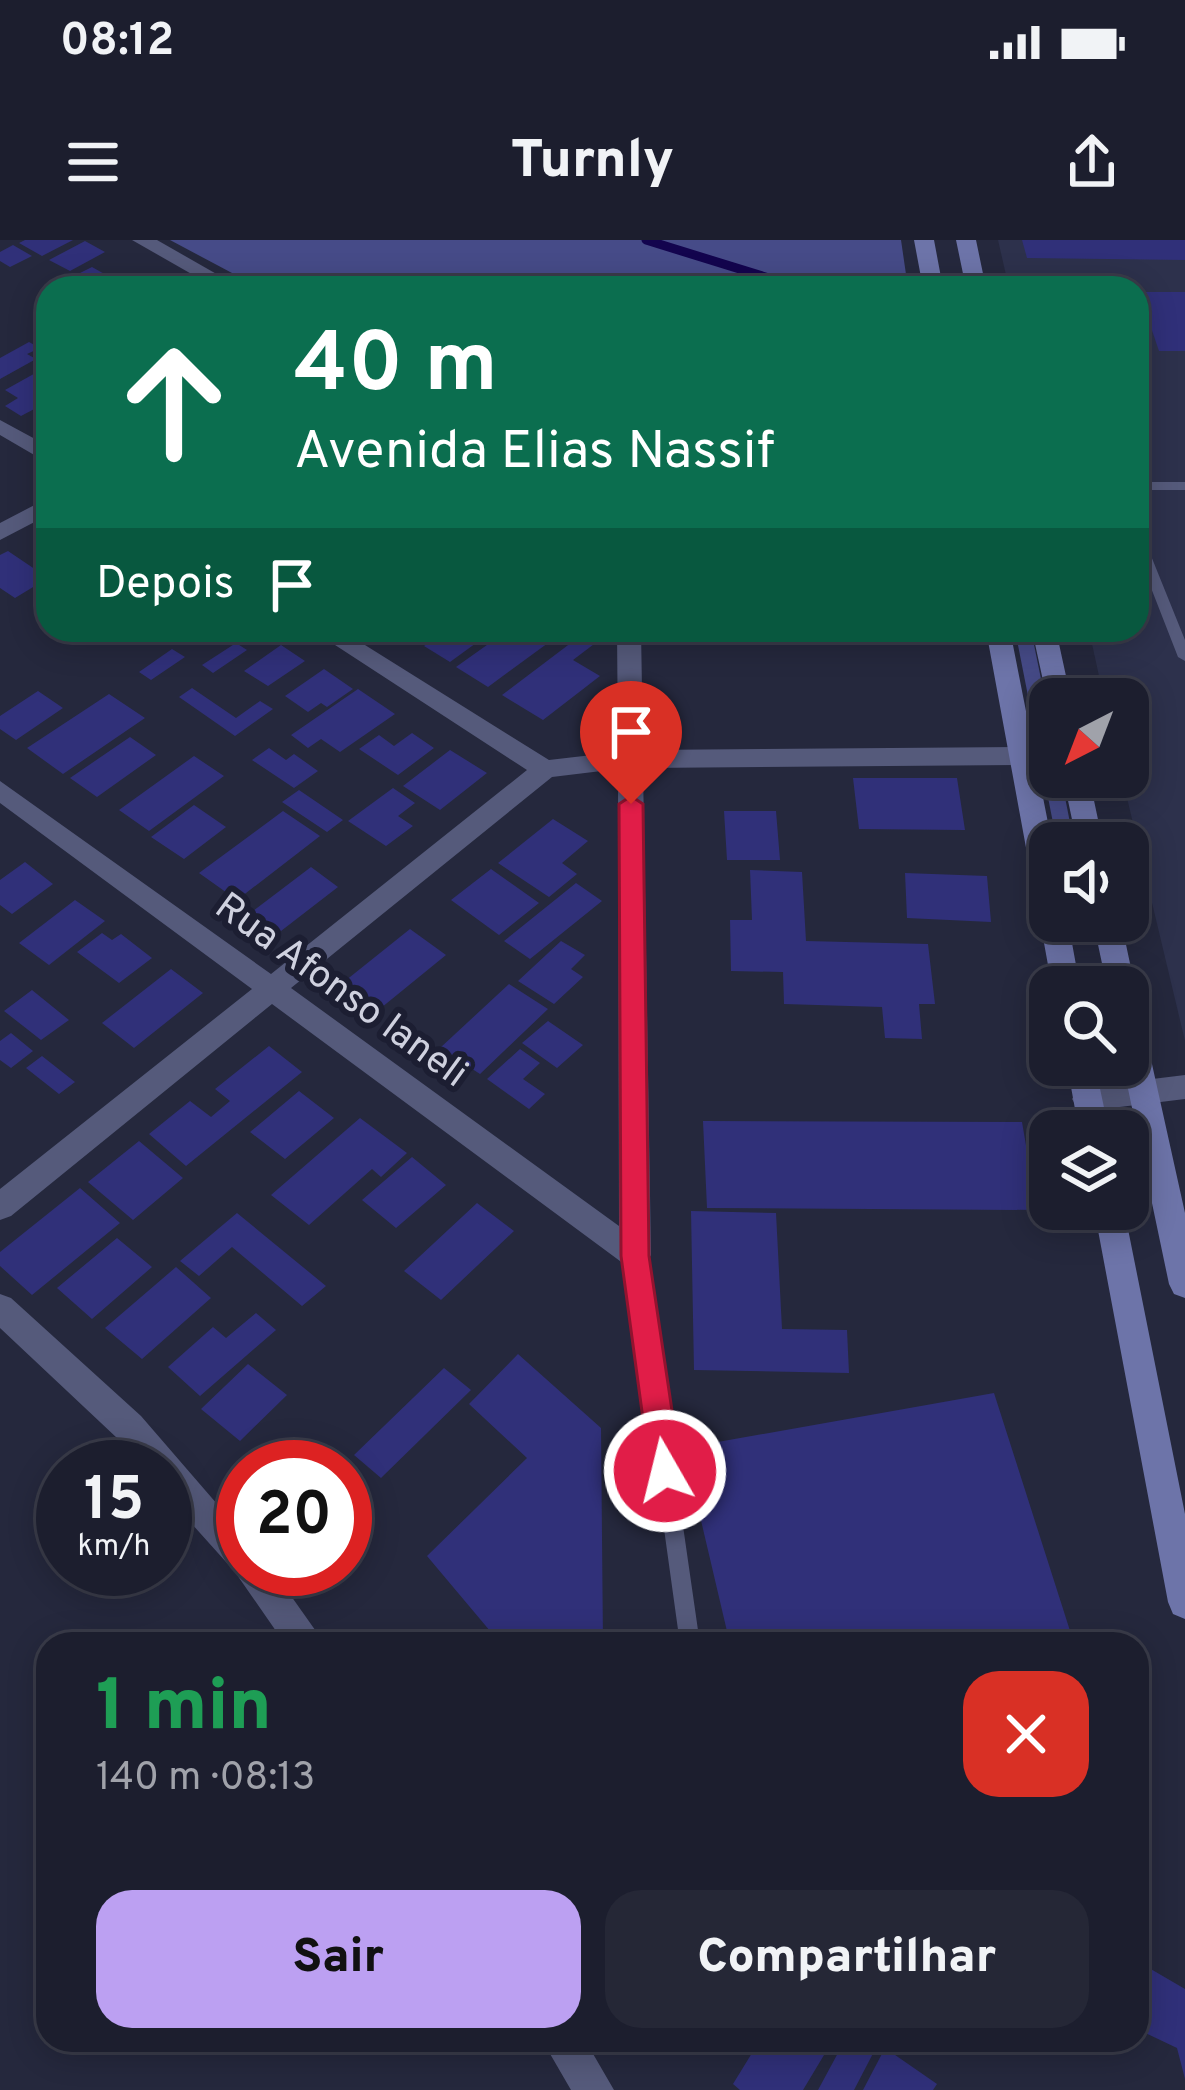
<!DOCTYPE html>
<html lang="pt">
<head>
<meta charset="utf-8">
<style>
  body { margin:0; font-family:Overpass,sans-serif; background:#252736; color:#f1f3f6; height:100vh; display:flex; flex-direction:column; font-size:45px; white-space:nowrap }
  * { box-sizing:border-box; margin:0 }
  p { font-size:39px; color:#a0a2aa }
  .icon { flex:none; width:66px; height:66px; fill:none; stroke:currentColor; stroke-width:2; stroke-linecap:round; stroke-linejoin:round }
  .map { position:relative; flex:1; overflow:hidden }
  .drawer { position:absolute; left:36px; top:1392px; width:1113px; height:420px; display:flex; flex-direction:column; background:#1c1e2e; border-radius:36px; box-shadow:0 6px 30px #0003,0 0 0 3px #3a3c4a }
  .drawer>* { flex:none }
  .guide { position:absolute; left:36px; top:36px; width:1113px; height:366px; border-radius:36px; box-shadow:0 6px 30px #0003,0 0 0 3px #3a3c4a; background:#0b6e4f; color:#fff; overflow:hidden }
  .needle { width:78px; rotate:222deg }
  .fabs { position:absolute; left:1029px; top:438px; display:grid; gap:24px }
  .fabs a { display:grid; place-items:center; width:120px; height:120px; border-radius:24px; background:#1c1e2e; box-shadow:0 6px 30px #0003,0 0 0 3px #3a3c4a; font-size:60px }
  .speed { position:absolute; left:36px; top:1200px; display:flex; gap:24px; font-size:60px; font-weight:700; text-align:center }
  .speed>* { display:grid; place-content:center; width:156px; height:156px; border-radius:50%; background:#1c1e2e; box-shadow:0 6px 30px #0003,0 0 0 3px #3a3c4a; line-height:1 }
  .speed small { font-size:30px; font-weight:400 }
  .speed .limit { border:18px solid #d22; background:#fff; color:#111 }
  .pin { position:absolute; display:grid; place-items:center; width:102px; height:102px; color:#fff; margin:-123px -51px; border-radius:50% 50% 50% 0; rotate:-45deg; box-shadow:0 0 12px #0007 }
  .pin .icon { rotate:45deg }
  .me { position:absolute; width:132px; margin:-66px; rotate:352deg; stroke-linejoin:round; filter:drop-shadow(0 0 9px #0008) }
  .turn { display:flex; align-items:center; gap:42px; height:252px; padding:0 60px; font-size:54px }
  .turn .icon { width:156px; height:156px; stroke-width:2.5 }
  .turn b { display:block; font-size:84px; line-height:102px }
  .then { display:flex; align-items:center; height:114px; padding:0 60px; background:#0003; gap:24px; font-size:45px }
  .round { display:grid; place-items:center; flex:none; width:126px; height:126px; border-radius:36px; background:#252736 }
  .overview { display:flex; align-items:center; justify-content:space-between; height:204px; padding:0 60px }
  h1 { font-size:72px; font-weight:800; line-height:90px; color:#1e9e55 }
  .cta { display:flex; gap:24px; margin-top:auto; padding:24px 60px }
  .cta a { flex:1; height:138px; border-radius:36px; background:#bca0f2; color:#111; font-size:48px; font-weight:800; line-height:138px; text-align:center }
  .cta a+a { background:#252736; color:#f1f3f6 }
  .status { display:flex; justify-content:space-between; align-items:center; height:84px; padding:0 60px; background:#1c1e2e; direction:ltr }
  .status svg { height:33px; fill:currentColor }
  header { display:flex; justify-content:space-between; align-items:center; height:156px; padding:0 60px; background:#1c1e2e; font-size:54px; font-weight:800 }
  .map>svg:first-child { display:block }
  .built { fill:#2d314c }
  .green { fill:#464b88 }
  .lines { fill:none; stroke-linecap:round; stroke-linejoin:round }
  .stream { stroke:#13044e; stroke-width:9 }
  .building { fill:#303079 }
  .service { fill:#555a7b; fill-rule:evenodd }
  .minor { fill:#555a7b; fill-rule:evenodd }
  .secondary { fill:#6d74a9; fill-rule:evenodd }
  .route { fill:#e11d48; stroke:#92132f; stroke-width:3 }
  .labels { text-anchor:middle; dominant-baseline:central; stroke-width:12; stroke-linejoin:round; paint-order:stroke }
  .street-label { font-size:39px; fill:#cfd1df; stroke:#1c1e32 }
</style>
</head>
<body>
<div class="status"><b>08:12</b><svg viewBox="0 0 49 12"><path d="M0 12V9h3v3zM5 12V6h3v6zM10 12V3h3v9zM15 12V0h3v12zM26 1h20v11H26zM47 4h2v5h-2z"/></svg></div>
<header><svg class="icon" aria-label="menu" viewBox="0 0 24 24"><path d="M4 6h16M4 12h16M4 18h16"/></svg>Turnly<svg class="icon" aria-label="share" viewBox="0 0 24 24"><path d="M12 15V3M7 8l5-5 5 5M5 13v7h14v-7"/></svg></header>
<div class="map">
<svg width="1185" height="1850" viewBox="0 0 1185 1850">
  <rect width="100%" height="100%" fill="#25283d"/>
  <path class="built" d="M998,0H1185V801L1122,537H1128V459H1104L1089,390H1137V48H1009Z"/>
  <path class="green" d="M170,0H901L908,48H457L430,35L409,48H260Z
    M1015,390H1031L1050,483V537H1061L1074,603H1057Z"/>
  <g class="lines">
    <path class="stream" d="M646,0L801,48"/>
  </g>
  <path class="building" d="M25,0H73L42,16L19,3Z
    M1022,0H1185V20L1027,18Z
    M85,1L105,12L70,31L49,20Z
    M13,5L32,16L10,27L0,21V12Z
    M92,27L108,36L86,48L70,38Z
    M1139,52H1185V111H1159Z
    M29,102L40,108L27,114L36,119L0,139V118Z
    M48,126V156L35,163L40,166L21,176L5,166L18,158L5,150Z
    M8,311L48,338L15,358L0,348V315Z
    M446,390H494L450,422L424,406Z
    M508,390H526L548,403L488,447L456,427Z
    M588,390L602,398L573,420L600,436L543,480L502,455Z
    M236,403L247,410L213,433L202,425Z
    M281,405L305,421L268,446L244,431Z
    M172,409L185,417L151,440L139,432Z
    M324,429L353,449L327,467L321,463L308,472L285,456Z
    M192,448L236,478L260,461L273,469L235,496L179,457Z
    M358,449L395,474L340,512L321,499L308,508L291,495Z
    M38,451L63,468L16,500L0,489V476Z
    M109,454L145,478L63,534L27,508Z
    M412,493L434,508L398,535L359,509L379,495L394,506Z
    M130,497L156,515L97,557L70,538Z
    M269,508L286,520L294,514L318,531L294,548L252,520Z
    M450,510L487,533L440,570L403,546Z
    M194,516L224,536L149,591L119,570Z
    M853,538H957L965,590L859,589Z
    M393,548L415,563L398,576L413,586L386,606L348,581Z
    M299,550L343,580L327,592L282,562Z
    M194,565L226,587L184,619L151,597Z
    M283,571L320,596L237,660L199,633Z
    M724,571H776L780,620H727Z
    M553,579L588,601L562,623L577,634L549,657L498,623Z
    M25,622L53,644L12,674L0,665V640Z
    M311,627L338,647L281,691L253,671Z
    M491,629L539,663L499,695L451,660Z
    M750,630L802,632L806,701L928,704L935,764H919L922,799L885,798L882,767L784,764L783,732L731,731L730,680H752Z
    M905,633L987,636L991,682L907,678Z
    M576,643L602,661L530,719L504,701Z
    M75,660L105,681L49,725L19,703Z
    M410,689L446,715L376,772L340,745Z
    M102,693L112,700L121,694L152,718L119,743L77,712Z
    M561,701L585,715L571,729L583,737L554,764L518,741Z
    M171,729L203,753L134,808L102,783Z
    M509,744L548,769L480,834L440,808Z
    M32,750L69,780L41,800L4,771Z
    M548,781L583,805L557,828L522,803Z
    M11,793L33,811L11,828L0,820V801Z
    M269,806L302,832L186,926L149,894L190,861L211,877L230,861L215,849Z
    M520,809L540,823L523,839L545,854L529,869L487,839Z
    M42,816L75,842L59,854L26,828Z
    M299,851L334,878L285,919L250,892Z
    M360,878L407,913L381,937L372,929L309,985L271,955Z
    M703,881L1022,882L1037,970L707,968Z
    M139,901L183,938L133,980L88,942Z
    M412,917L446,945L396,988L362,960Z
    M80,948L120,983L32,1055L0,1026V1012Z
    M477,963L514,991L441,1060L404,1031Z
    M691,971L776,973L782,1089L847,1090L849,1133L694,1130Z
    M237,973L326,1046L302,1066L232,1007L199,1036L180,1021Z
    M117,998L152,1027L92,1079L57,1048Z
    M176,1027L211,1058L142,1119L105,1088Z
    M256,1073L276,1090L200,1156L168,1127L213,1087L226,1098Z
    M518,1114L601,1188L603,1404H501L427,1316L527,1218L469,1164Z
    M248,1124L287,1155L240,1201L201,1169Z
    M444,1128L471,1150L381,1238L354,1215Z
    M994,1153L1072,1397L1003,1404H730L684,1208Z
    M1137,1721L1185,1749V1839L1177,1808L1137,1789Z
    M760,1800H833L803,1850H740L733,1844Z
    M845,1800H880L854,1850H818Z
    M885,1808L937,1844L933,1850H863Z"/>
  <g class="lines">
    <path class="service" d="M1137,242H1185V250H1137Z
      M1137,292L1143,296L1185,400V421L1178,417L1137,312Z
      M635,1008L641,1010L644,1015L700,1404H680L626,1015L629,1010Z"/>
    <path class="minor" d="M132,0H157L241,48H216Z
      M0,180L48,206V223L0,195Z
      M48,258V275L0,300V283Z
      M312,390H341L549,520L618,512L617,390H641L643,510L1022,507L1035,516L1022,525L643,528L651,1015L646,1024L635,1028L624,1024L272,764L11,976L0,980V949L252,749L0,563V541L271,734L527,530ZM618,529L619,986L291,748L552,537Z
      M1185,835V859L1087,871L1077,867L1072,859L1077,851L1087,847Z
      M0,1054L11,1058L141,1176L243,1294V1329H272L325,1404H285L235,1332L165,1254V1227H142L117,1198L0,1088Z
      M542,1800H585L614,1850H571Z"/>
    <path class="secondary" d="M914,0H934L943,48H923Z
      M956,0H976L986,48H966Z
      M986,390H1010L1052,603L1050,681H1068L1080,747H1052L1040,681L1050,672L1036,662Z
      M1032,390H1056L1071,459H1050V465L1047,459Z
      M1063,537H1089L1103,603H1077Z
      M1093,681H1121L1135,747L1131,755L1128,747H1107Z
      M1128,768L1138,771L1142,779L1185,973V1058L1174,1054L1169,1044L1123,825H1128Z
      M1067,825H1095L1109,891H1079Z
      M1094,969H1124L1185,1274V1379L1173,1374L1168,1362Z"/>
  </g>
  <path class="route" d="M631,556L643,564L649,1016L681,1231L676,1241L665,1245L655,1241L650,1231L621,1016L619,564Z"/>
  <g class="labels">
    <g class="street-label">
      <text transform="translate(340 752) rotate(36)">Rua Afonso Ianeli</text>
    </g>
  </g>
</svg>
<div class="fabs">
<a><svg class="needle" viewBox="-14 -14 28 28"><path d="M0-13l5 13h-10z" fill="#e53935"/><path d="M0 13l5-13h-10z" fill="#a0a2aa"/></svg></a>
<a><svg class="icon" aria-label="sound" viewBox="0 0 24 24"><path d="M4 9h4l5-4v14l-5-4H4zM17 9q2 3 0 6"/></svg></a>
<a><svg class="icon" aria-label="search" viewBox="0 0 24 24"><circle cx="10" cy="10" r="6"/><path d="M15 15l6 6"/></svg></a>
<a><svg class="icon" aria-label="layers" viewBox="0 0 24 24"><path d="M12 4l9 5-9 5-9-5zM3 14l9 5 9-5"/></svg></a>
</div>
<div class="speed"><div>15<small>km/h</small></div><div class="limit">20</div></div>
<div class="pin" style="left:631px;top:564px;background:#d93025"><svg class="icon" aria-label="arrive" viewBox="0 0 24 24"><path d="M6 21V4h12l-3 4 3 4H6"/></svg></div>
<svg class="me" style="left:665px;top:1231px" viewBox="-20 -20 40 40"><circle r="17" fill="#e11d48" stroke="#fff" stroke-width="3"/><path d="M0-11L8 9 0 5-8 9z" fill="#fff"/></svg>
<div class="guide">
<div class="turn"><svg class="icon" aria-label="ahead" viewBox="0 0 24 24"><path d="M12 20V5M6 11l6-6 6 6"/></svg><div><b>40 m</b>Avenida Elias Nassif</div></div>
<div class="then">Depois<svg class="icon" aria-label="arrive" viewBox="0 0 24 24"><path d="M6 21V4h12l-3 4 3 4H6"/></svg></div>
</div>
<section class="drawer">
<div class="overview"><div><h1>1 min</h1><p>140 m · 08:13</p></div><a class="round" style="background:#d93025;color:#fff"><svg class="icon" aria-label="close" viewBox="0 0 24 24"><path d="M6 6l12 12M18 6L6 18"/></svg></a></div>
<div class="cta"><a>Sair</a><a>Compartilhar</a></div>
</section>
</div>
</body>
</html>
